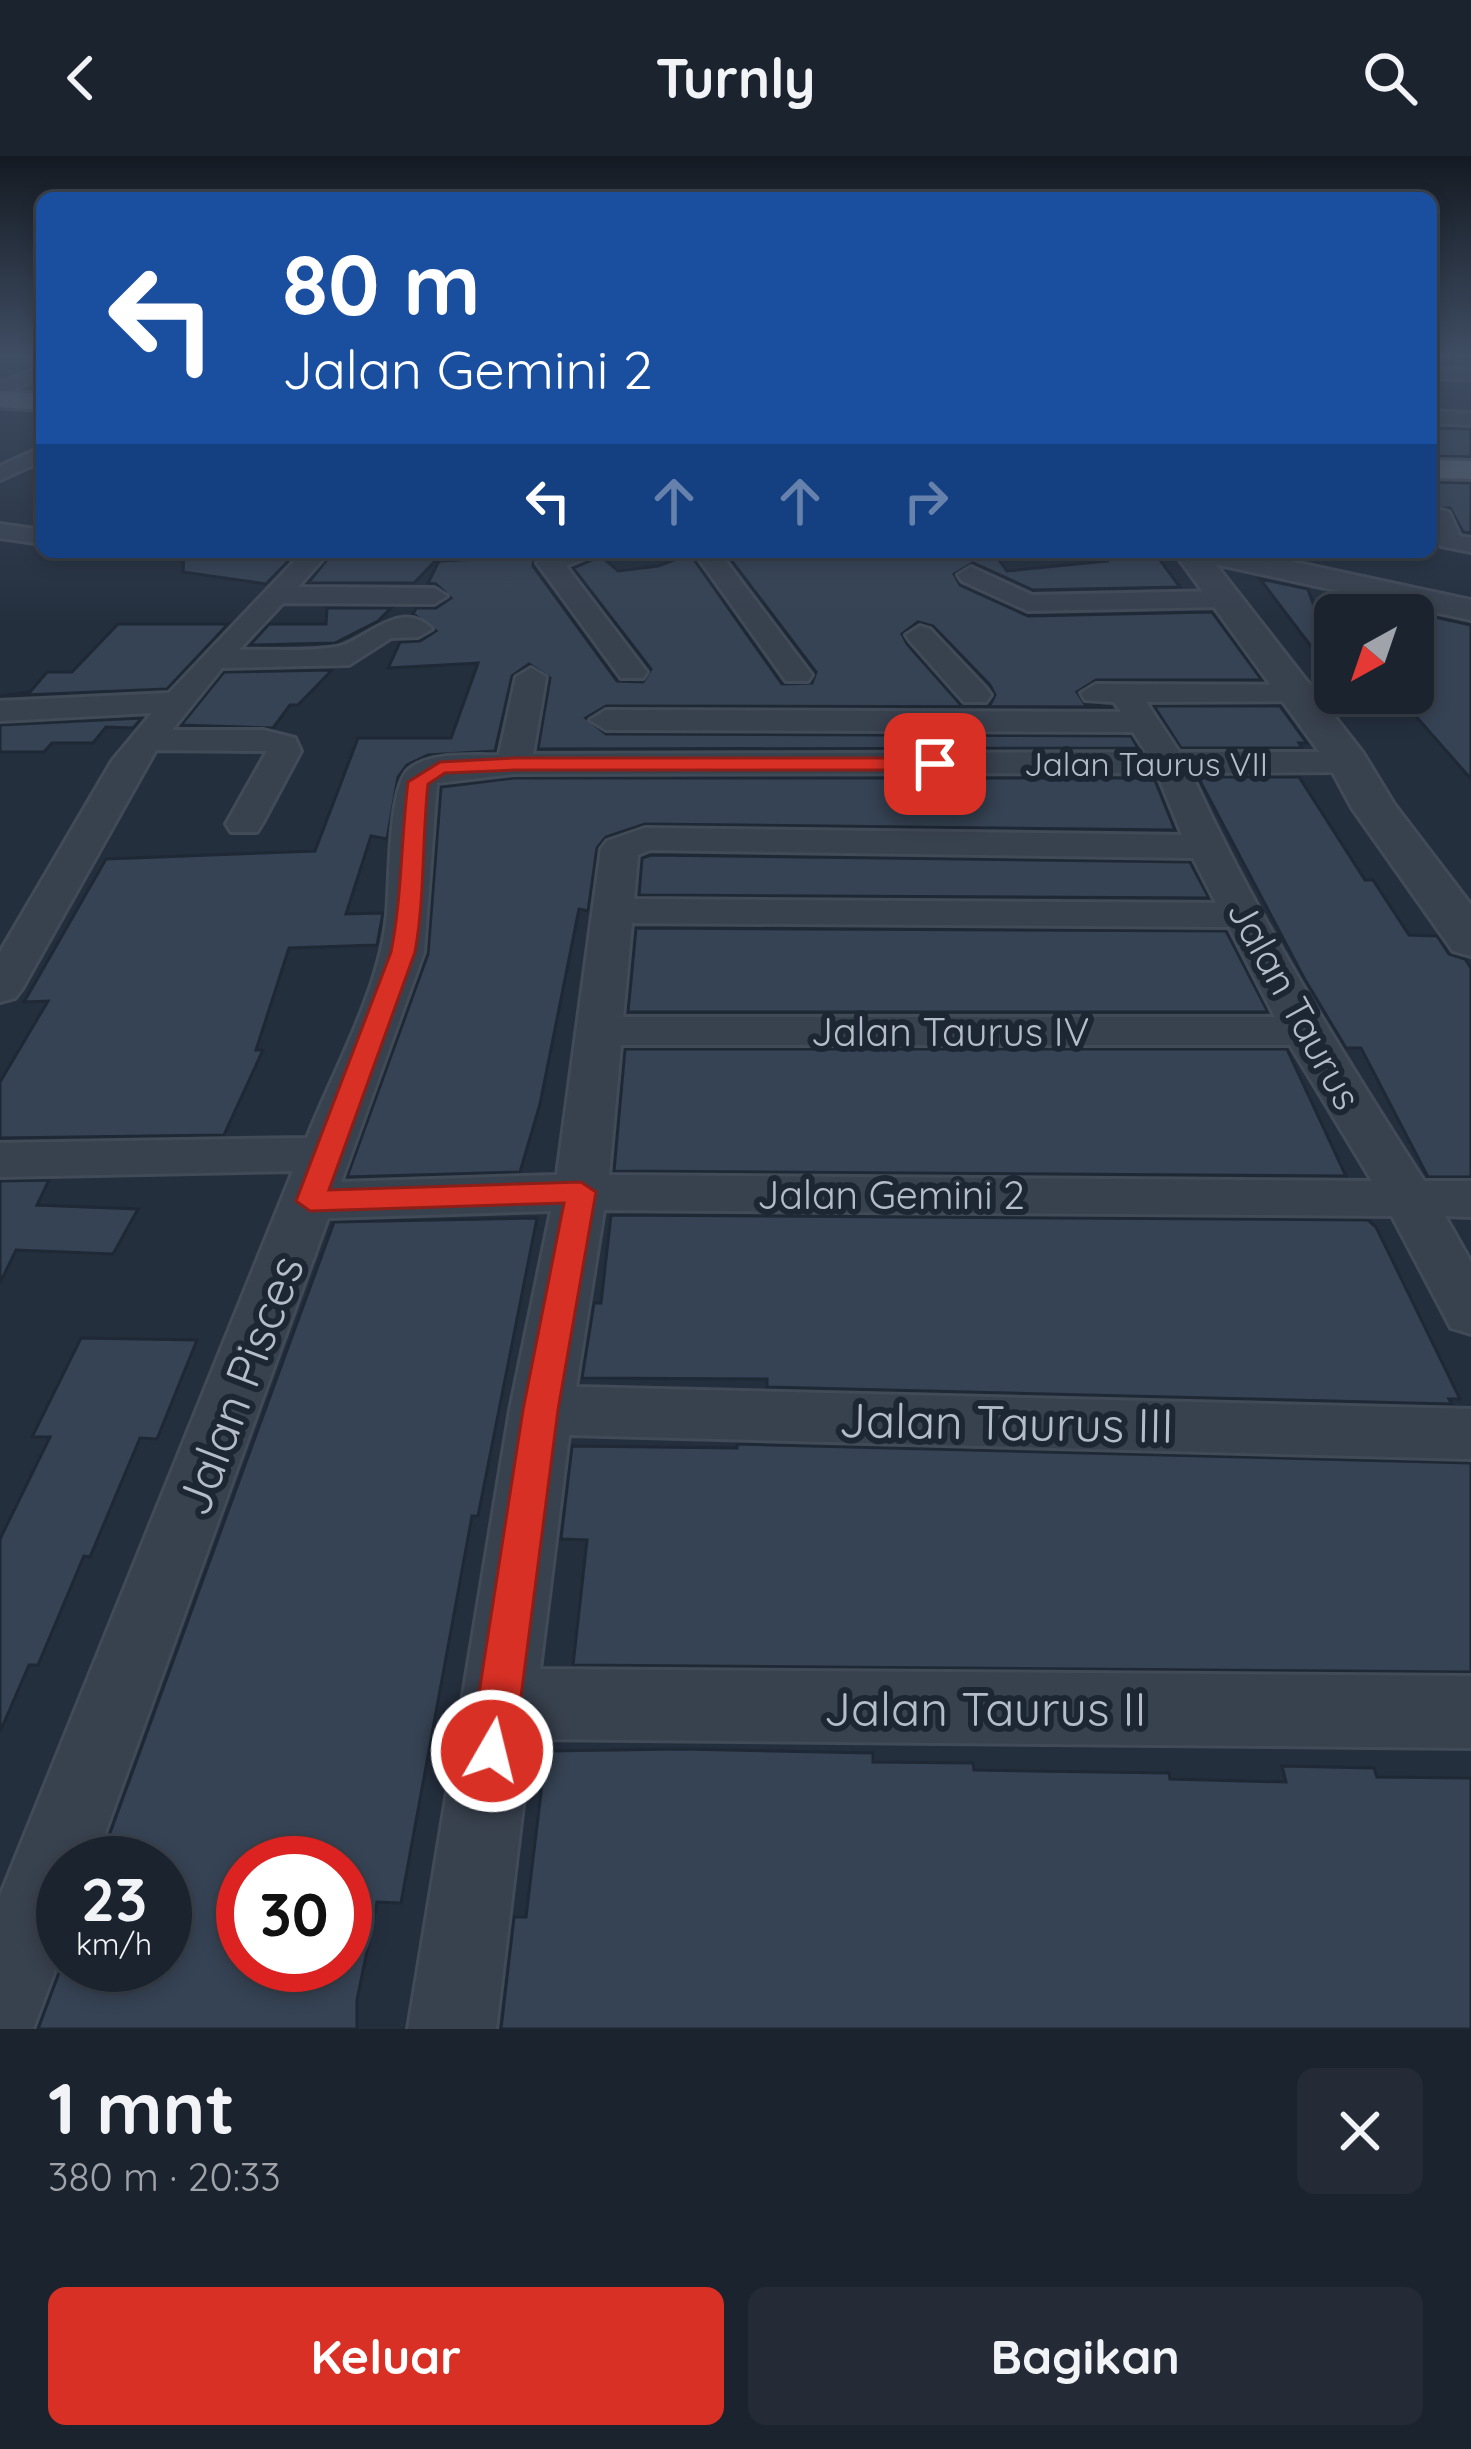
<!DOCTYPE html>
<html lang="id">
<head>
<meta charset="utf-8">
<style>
  body { margin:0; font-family:Quicksand,sans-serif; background:#242b36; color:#f1f3f6; height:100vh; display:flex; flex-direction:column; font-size:45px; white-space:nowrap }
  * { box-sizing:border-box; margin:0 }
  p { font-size:39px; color:#a0a4aa }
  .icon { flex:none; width:66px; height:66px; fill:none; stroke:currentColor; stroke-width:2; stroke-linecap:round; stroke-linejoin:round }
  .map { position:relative; height:1873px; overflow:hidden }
  .drawer { display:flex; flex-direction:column; background:#1b232e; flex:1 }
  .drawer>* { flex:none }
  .top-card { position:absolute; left:36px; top:36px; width:1401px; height:366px; border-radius:18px; box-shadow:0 6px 18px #0003,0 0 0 3px #39404a; background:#1a4fa0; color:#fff; overflow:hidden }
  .needle { width:78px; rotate:220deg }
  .fabs { position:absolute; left:1314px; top:438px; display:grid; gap:24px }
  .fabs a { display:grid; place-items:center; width:120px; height:120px; border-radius:18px; background:#1b232e; box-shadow:0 6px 18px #0003,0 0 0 3px #39404a; font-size:60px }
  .speed { position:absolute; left:36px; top:1680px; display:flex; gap:24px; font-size:60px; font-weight:700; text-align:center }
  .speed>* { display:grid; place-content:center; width:156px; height:156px; border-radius:50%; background:#1b232e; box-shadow:0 6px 18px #0003,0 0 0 3px #39404a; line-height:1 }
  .speed small { font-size:30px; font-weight:400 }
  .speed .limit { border:18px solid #d22; background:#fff; color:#111 }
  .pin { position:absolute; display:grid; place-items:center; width:102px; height:102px; color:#fff; margin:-51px; border-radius:24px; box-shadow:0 6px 18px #0006 }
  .me { position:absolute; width:132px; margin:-66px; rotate:8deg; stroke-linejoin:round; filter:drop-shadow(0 0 9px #0008) }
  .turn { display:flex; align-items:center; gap:42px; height:252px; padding:0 48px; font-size:54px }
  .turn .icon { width:156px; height:156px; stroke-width:2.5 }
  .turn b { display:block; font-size:84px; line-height:102px }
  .lanes { display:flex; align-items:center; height:114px; padding:0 48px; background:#0003; justify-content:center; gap:60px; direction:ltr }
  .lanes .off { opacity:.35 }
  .round { display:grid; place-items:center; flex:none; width:126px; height:126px; border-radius:18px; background:#242b36 }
  .headline { display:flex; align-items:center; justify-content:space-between; height:204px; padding:0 48px }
  h1 { font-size:72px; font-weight:800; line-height:90px }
  .action { display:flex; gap:24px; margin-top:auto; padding:24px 48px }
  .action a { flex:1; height:138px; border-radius:18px; background:#d93025; color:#fff; font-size:48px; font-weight:800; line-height:138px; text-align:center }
  .action a+a { background:#242b36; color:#f1f3f6 }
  header { display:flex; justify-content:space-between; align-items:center; height:156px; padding:0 48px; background:#1b232e; font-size:54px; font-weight:800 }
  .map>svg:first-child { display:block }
  .building { fill:#364354; stroke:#1f2835; stroke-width:3; fill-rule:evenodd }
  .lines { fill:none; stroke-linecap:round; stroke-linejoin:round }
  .minor-casing { stroke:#414a57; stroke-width:6 }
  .tertiary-casing { stroke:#414a57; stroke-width:6 }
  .primary-casing { stroke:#414a57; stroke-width:6 }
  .minor { fill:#38414e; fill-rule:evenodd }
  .tertiary { fill:#38414e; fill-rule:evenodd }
  .primary { fill:#56606e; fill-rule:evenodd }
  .route { fill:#d93025; stroke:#8d1f18; stroke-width:3 }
  .labels { text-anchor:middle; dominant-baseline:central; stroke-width:12; stroke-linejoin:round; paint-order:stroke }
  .far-street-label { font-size:33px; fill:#b4bcc9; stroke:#1d2633 }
  .street-label { font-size:39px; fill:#b4bcc9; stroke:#1d2633 }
  .near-street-label { font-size:48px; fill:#b4bcc9; stroke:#1d2633 }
</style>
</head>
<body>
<header><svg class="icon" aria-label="back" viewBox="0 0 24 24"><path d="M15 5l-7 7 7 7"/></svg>Turnly<svg class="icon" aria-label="search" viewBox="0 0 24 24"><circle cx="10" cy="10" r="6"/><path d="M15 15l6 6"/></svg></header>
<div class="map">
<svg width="1471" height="1873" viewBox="0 0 1471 1873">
  <rect width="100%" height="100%" fill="#242f3e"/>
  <path class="building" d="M1431,272L1471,273V301L1431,300Z
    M1431,326L1471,327V377L1463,376L1450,352L1431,353Z
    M184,396H297L266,428L183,416Z
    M333,396H343L440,400L414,427H308Z
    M725,396H809L818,403L896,396L994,397L1007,415L1107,405L1101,396H1154L1180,431L1033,434L973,407L954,418L960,429L1028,460L1212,456L1262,524H1096L1077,536L1085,548L1112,551L606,550L586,562L606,578L1131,580L1138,592L538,593L550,522L529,508L512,520L495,595L428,599L407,609L398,621L387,683L371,680L346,758L383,757L377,789L289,792L256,894H263L224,979L0,982V926L48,845L24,846L106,703L315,695L358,582H451L478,507L388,512L400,486L420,485L436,475L413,458L416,452H436L451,442L436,428L428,427L439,405L534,400L533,410L617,525L643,526L651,513L573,412L601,400L618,415L658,410L690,398L782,528L812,527L816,516ZM918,466L933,470L990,529L995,539L990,549H961L907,488L902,478Z
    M1260,423L1308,433L1335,511L1329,514Z
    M1366,446L1471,469V623L1413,557V459H1382Z
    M327,452H391L378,465L335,487L250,489L269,468H326Z
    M118,468H228L167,533L0,540L30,536L47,516H72Z
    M332,514L298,549H290L273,572L181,569L224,516Z
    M1154,550H1280L1307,587H1299L1302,592H1181Z
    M142,562L133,572L106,571L93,587H52L44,596H0V569Z
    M1198,621H1299L1365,724H1373L1409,779L1437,780L1449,798L1465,803L1471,812V1021H1428L1361,892H1346L1304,822Z
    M514,622H1154L1175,674L645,668L606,681L597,692L588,755L579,753L540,948L520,1016L347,1021L428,798L441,631Z
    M651,699L1190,706L1209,742L639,739L642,702Z
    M636,772L1226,775L1268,856H628Z
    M625,893H1287L1346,1020L614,1015Z
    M49,1024L37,1049L138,1053L113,1098L16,1094L0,1127V1025Z
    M611,1059L1368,1064L1376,1071L1460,1243H1449L1452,1248L767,1231V1223L582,1222L594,1147H601Z
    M537,1062L478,1360H472L401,1747L377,1746L357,1844V1873H38L63,1806L165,1809V1707H99L334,1066ZM243,1707H345V1809H243Z
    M81,1182L197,1184L157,1283L140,1282L90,1401L84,1400L38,1509H29L0,1576V1383L50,1281H32Z
    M737,1288L1471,1307V1516L573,1509L587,1384L561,1383L572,1290L737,1292Z
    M682,1593L873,1597V1606L973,1607L974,1614L1169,1617L1170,1623L1286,1626L1282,1610L1374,1612L1377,1621L1471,1622V1873H501L514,1761H526L546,1595Z"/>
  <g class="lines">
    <defs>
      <path id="minor" d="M42,210V221L0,239V227Z
        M1431,212L1471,214V224L1431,222Z
        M1431,255L1471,257V269L1431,267Z
        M42,291V305L0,324V310Z
        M1441,354L1449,356L1460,380L1471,382V396L1441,390L1431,366L1433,356Z
        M0,368L42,374V388L0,382Z
        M303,396H329L298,431L434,432L447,440L434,448L283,447L239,494C271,493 305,496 336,491C362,488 400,440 432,473L418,481L391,482L349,509L222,512L172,574H263L295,582L301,595L262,668L257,676H231L226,668L267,595L156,594L22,833L15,842L0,846V796L112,605L152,557L0,565V545L169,537Z
        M561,396H600L566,410L647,516L643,522H621L537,407Z
        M694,396H719L812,519L808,525H786Z
        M971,411L1032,439L1221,435L1234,443L1221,451L1028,455L962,425L958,419Z
        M920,470L930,473L986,532L991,539L986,546H964L910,485L906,479Z
        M531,512L546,521L533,598L1146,596L1133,576L606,574L590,564L606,554L1121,556L1114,546L1085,544L1081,537L1096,528L1302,529L1306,536L1291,545L1146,546L1179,596H1348L1360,599L1365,606L1360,613L1348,616L1191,617C1256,760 1339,892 1424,1025H1471V1061L1445,1060L1471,1106V1178L1451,1172L1392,1060L604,1054L576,1231L1471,1253V1303L569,1279L540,1513L1471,1520V1592L531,1583L496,1873H408L510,1254L551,1055L328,1062L94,1707H63V1793L33,1873H0V1740L293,1015L0,1021V987L307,982C335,911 380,834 387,758C390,729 388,631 409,613C432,595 472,600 499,599L516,521ZM1157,617L1182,679L645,672L607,685L601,693L557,1019L341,1026L424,796L437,627L514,618ZM650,694L1193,702L1216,747L634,743L638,699ZM632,767L1229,771L1275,861H623ZM621,889H1290L1372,1025L609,1019Z"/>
      <path id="tertiary" d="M1174,396H1206L1363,597L1394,648L1471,749V800L1453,795L1352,652L1329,609Z
        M1214,396H1247L1471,444V464L1215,408L1210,401Z"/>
      <path id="primary" d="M0,235L42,238V254L0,251Z
        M1431,304L1471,305V323L1431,322Z"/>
    </defs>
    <use href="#minor" class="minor-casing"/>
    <use href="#tertiary" class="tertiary-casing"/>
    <use href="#primary" class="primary-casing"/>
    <use href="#minor" class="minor"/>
    <use href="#tertiary" class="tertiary"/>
    <use href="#primary" class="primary"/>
  </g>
  <linearGradient id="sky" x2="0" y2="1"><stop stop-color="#141a22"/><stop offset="0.43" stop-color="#3f4d63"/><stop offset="1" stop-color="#3f4d63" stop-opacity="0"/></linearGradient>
  <rect width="1471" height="465" fill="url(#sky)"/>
  <path class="route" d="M514,602H935L945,608L935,614H514L445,617L428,628C422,684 425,741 415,796L329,1034L581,1026L596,1036L558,1254L514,1595L507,1610L492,1616L477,1610L470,1595L523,1254L564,1047L310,1055L296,1045L391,796C402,741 401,683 408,626L440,606Z"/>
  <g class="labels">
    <g class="far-street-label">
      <text x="1146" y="607">Jalan Taurus VII</text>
    </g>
    <g class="street-label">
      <text transform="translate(1295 848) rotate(61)">Jalan Taurus</text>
      <text x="950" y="875">Jalan Taurus IV</text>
      <text x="891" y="1038">Jalan Gemini 2</text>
    </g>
    <g class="near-street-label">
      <text transform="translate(239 1229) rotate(-69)">Jalan Pisces</text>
      <text transform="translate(1006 1266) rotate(1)">Jalan Taurus III</text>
      <text x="985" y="1552">Jalan Taurus II</text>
    </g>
  </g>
</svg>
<div class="fabs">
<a><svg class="needle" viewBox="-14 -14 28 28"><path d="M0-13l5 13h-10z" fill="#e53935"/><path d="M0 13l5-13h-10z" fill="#a0a4aa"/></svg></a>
</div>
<div class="speed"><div>23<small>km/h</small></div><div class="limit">30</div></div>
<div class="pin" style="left:935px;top:608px;background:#d93025"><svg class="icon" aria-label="arrive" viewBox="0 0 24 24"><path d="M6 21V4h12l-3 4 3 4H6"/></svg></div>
<svg class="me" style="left:492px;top:1595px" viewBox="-20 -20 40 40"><circle r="17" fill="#d93025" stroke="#fff" stroke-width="3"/><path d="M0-11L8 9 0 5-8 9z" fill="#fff"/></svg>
<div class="top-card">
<div class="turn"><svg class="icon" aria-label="left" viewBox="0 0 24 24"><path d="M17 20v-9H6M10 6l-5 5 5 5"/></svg><div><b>80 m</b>Jalan Gemini 2</div></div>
<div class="lanes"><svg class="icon" aria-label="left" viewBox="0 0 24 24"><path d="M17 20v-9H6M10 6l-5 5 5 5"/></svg><svg class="icon off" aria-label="ahead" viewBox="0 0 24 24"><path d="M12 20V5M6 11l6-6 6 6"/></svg><svg class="icon off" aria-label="ahead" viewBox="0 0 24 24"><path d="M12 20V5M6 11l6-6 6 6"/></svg><svg class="icon off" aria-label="right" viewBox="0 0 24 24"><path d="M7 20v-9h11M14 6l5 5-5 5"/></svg></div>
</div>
</div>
<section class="drawer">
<div class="headline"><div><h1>1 mnt</h1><p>380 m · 20:33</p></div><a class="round"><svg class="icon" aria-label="close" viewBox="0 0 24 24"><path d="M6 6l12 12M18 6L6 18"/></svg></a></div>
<div class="action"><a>Keluar</a><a>Bagikan</a></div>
</section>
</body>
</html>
